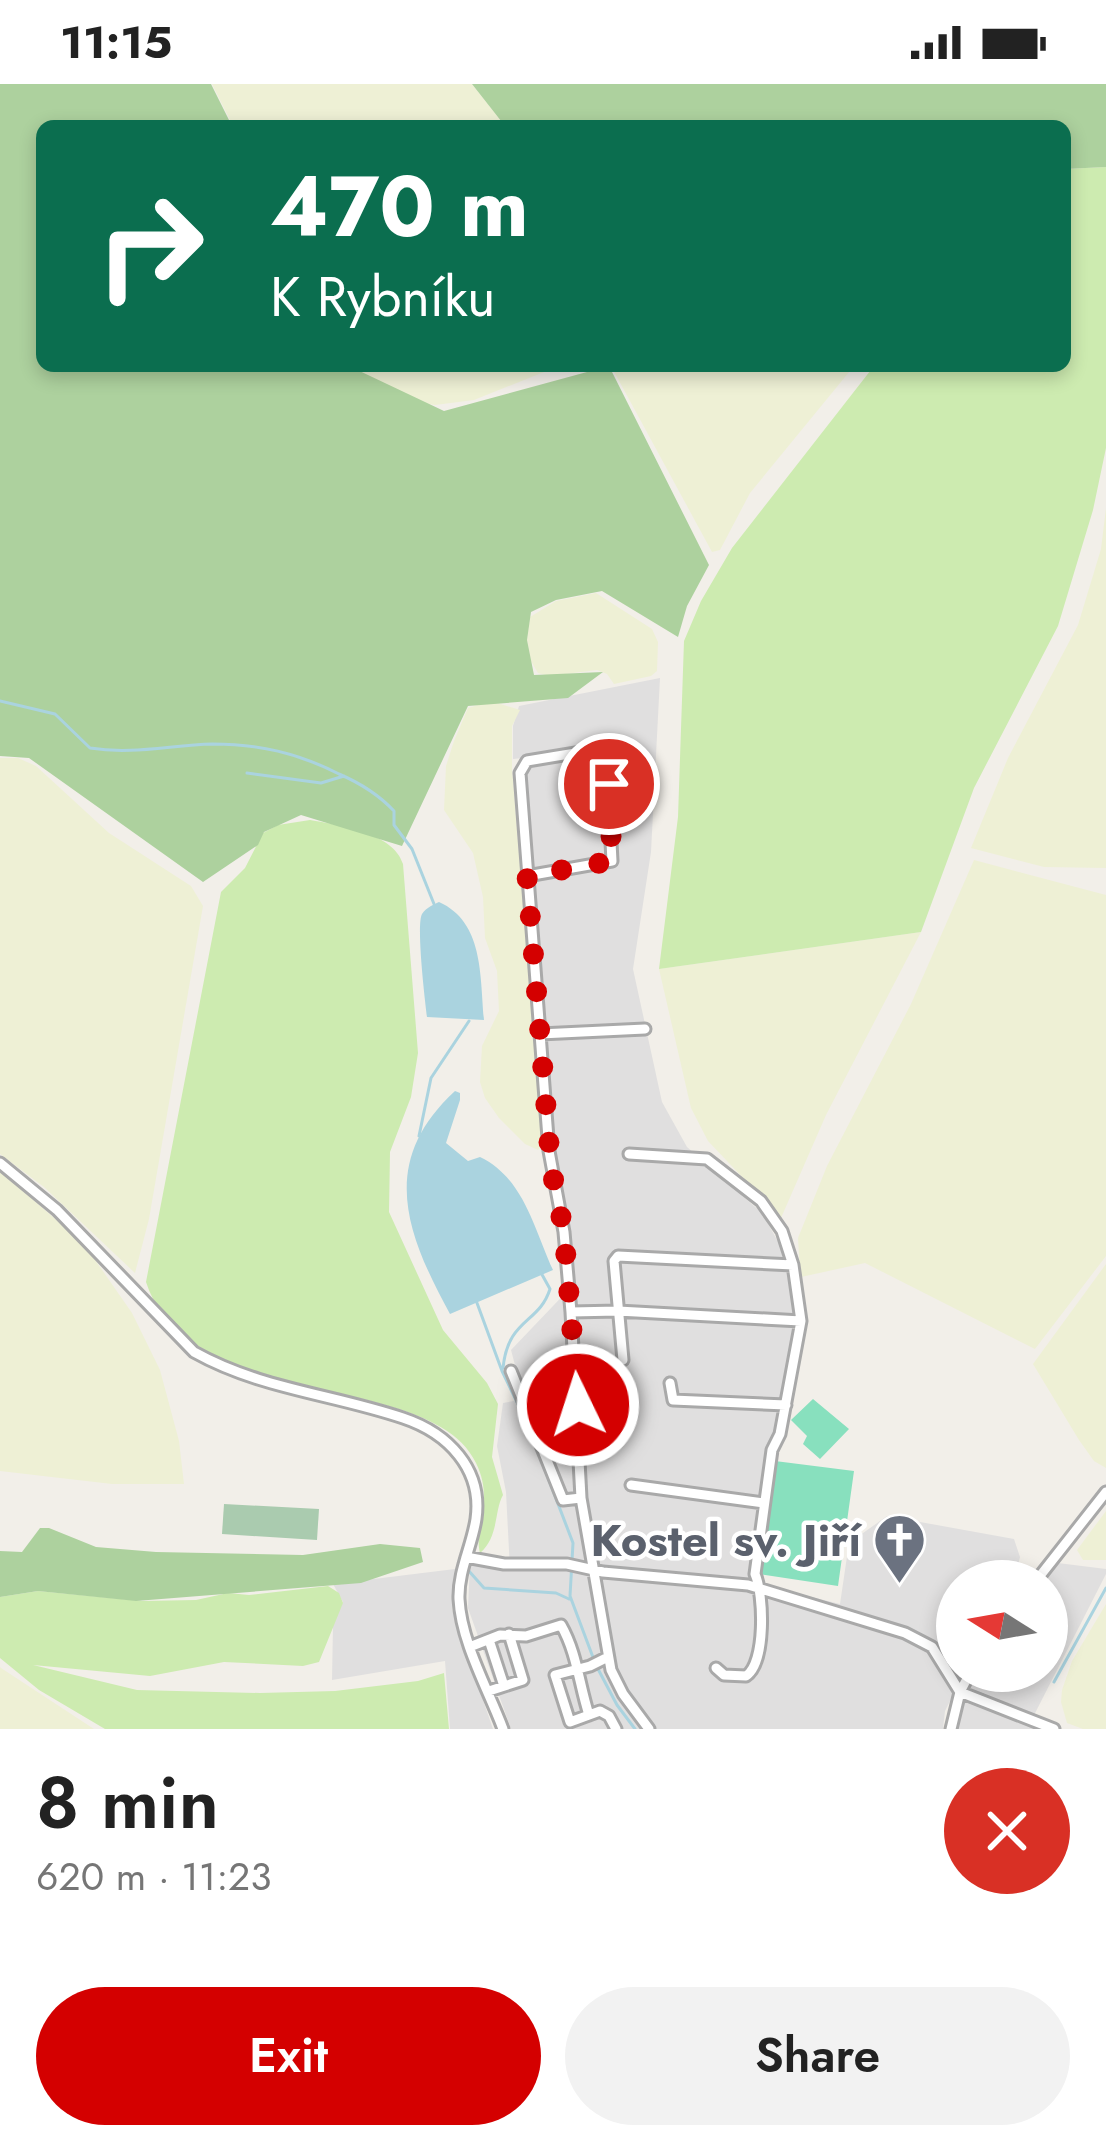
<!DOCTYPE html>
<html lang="en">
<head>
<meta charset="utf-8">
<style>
  body { margin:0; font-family:Jost,sans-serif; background:#f2f2f2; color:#222; height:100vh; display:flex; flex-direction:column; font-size:45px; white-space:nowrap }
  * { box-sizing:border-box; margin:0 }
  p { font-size:39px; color:#767676 }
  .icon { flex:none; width:66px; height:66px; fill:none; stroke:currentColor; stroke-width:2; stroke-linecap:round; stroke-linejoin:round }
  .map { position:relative; height:1645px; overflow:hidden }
  .drawer { display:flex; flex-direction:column; background:#fff; flex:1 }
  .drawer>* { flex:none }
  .banner { position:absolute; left:36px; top:36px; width:1035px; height:252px; border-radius:18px; box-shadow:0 6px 18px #0003; background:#0b6e4f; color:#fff; overflow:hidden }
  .needle { width:78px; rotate:281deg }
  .controls { position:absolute; left:936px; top:1476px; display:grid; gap:24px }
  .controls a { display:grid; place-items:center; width:132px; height:132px; border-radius:50%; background:#fff; box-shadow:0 6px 18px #0003; font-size:60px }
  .pin { position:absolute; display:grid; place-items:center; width:102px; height:102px; color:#fff; margin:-51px; border:6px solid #fff; border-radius:50%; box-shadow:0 3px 12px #0007 }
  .me { position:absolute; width:132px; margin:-66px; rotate:356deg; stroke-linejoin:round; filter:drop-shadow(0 0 9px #0008) }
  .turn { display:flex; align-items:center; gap:42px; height:252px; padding:0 36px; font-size:54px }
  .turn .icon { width:156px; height:156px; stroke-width:2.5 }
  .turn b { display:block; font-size:84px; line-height:102px }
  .round { display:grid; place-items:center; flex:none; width:126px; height:126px; border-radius:63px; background:#f2f2f2 }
  .head { display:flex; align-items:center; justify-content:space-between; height:204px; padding:0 36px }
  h1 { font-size:72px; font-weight:600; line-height:90px }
  .action { display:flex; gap:24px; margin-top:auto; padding:24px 36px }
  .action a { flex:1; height:138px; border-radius:72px; background:#d40000; color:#fff; font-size:48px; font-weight:600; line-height:138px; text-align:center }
  .action a+a { background:#f2f2f2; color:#222 }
  .status { display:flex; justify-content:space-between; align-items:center; height:84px; padding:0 60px; background:#fff; direction:ltr }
  .status svg { height:33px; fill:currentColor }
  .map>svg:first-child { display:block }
  .residential { fill:#e0dfdf }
  .farmland { fill:#eef0d5 }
  .grass { fill:#cdebb0 }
  .forest { fill:#add19e }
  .cemetery { fill:#aacbaf }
  .pitch { fill:#88e0be }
  .water { fill:#aad3df }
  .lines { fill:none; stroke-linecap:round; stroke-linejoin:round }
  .stream { stroke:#aad3df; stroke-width:3 }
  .minor-casing { stroke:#a9a9a9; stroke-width:15 }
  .minor { stroke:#fff; stroke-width:9 }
  .route { stroke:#d40000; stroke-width:21; stroke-dasharray:0 37.8 }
  .labels { text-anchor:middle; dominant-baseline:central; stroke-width:9; stroke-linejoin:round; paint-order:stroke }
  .worship-label { font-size:45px; font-weight:bold; fill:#5b616d; stroke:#fff; text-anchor:end }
</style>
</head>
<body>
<div class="status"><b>11:15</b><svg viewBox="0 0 49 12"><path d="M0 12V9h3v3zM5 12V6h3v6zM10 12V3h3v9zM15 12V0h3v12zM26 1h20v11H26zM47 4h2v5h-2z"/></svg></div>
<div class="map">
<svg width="1106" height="1645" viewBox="0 0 1106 1645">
  <rect width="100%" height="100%" fill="#f2efe9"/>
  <path class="residential" d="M660,594L651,768L633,885L662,1018L687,1063L762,1129L781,1163L796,1224L779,1331L767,1367L750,1498L840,1520L849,1459L887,1432L1014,1455L1020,1473L1014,1497H957V1587H965L945,1627L943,1645H511L468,1524L470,1480L510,1486L506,1408L497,1362L503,1319L524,1315L511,1266L574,1200L569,1141L555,1084L523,674L513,675V642L519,622Z
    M1058,1479L1106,1485V1490L1030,1639L1046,1645H958L960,1621L977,1587H1047L1045,1497Z
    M455,1485L452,1526L493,1645H450L445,1577L332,1596L333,1541L343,1518L333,1500Z"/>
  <path class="farmland" d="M212,0H472L505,42H233Z
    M352,282H559L474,316L435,321L418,318L359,290Z
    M611,282H854L750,409L720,466L712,468Z
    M1106,424V784L1044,783L971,764L1008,674L1078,541L1101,465Z
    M596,509L652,545L658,558L657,587L651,592L614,600L607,590L597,586L550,592L538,589L531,577L527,556L530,533L556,517Z
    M491,617L520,626L512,642V685L543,1060L538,1066L525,1060L499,1034L485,1014L480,998L482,962L499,927L497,887L485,854L483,813L473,769L444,726L446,682L454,657L468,624Z
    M0,674H18L36,682L109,749L191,802L203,822L149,1135L135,1189L44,1103L0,1070Z
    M974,776L1106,811V1172L1035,1265L865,1179L801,1193L800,1188L798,1154L827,1082L911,920Z
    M921,848L826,1031L781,1134L708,1057L691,1024L659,885Z
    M0,1087L84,1160L132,1229L160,1286L179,1357L184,1400H112L0,1387Z
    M1106,1180V1384L1094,1377L1079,1356L1033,1280Z
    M1106,1427V1476H1083L1077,1466Z
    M1106,1520V1645H1083L1067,1639L1061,1618L1062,1606L1072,1577Z
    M0,1583L1,1584L94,1645H0Z"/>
  <path class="grass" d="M1106,83V364L1093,426L1058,542L974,704L921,848L659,885L678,733L684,557L701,517L732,464L874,282H1065V85Z
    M310,736C339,741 394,749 403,780L418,969L411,1013L390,1068L389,1128L443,1246L487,1299L498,1320L492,1373L503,1411C494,1427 499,1453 480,1469C473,1441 495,1418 476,1379C432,1285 189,1330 146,1198L221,808L245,784L263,749L278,741Z
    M328,1502L339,1509L343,1519L319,1578L303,1582L224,1578L150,1592L33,1581L137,1606L260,1609L335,1607L418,1597L444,1589L449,1645H105L39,1606L0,1574V1513L38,1507L142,1517L196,1516L228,1509L249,1511Z"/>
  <path class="forest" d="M0,0H211L232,42H42V282H349L444,327L609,282L709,481L687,522L678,553L602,507L556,516L531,528L527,556L534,591L603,588L568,614L468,622L402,762L301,731L264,748L258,761L203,798L29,674L0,672Z
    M472,0H1106V83L1065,85V42H505Z
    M40,1444H49L96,1463L156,1468L303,1471L380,1460L420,1464L423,1478L361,1499L136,1517L38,1507L0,1513V1467L22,1468Z"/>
  <path class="cemetery" d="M224,1420L319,1425L317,1456L222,1450Z"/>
  <path class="pitch" d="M813,1315L849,1345L820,1375L803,1360L807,1352L791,1336Z
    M775,1377L854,1387L838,1502L759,1490Z"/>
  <path class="water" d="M439,818C484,838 480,893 484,936L427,933C425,916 416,841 422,830C427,823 433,821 439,818Z
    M455,1007L460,1009V1016L446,1059L468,1077L480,1073C524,1094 534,1145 553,1186L450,1230C406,1149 378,1078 455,1007Z"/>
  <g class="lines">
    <path class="stream" d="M0,617L55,630L90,664C132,671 171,661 212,660C259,660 298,669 339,690C360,699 378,710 394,727V741L412,765L434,820
      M247,689L321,699L344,692
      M419,1052L431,994L469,937
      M477,1219L502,1287L529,1343
      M503,1284C508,1234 539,1240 550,1205L540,1187
      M534,1357L573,1459L570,1512L594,1576
      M468,1486L484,1504L556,1509L569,1515
      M598,1585L617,1621L635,1645
      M1054,1598L1106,1504"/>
    <defs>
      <path id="minor" d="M527,792L612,777L606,664L527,677L520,689L549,1067L564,1148L571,1228L581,1414L611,1586L623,1610L649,1645
        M540,950L645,945
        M629,1070L707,1075L761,1117L782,1147L793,1181L801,1237L780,1350L772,1366L755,1490C764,1511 766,1579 746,1592L724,1591L716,1584
        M0,1079L57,1126L194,1268C260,1305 332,1310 403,1334C448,1349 483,1385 476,1435C472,1462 458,1487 459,1515C461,1558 488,1605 503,1645
        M571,1228L618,1227L801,1237
        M623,1276L614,1177L618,1172L793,1181
        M511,1287L563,1416L581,1414
        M670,1299L673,1316L786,1321
        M631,1401L764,1419
        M466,1473L504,1480H567L603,1488L748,1501L905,1549L932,1563L960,1608
        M1036,1497L1106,1408
        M489,1556L504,1602
        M472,1562L500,1551L526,1552L561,1541C577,1569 579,1600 589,1631
        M608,1573L590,1582L555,1591L570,1638L600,1627L609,1632L616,1645
        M489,1607L523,1596L509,1550
        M960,1608L1054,1645
        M951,1645L960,1608L971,1587"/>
    </defs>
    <use href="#minor" class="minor-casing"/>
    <use href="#minor" class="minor"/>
  </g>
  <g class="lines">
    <path class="route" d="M578,1321L564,1148L551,1083L527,792L612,777L609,700"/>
  </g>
  <defs>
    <symbol id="church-pin" viewBox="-11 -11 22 30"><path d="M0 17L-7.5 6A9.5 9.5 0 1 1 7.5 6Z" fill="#6b7280" stroke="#fff"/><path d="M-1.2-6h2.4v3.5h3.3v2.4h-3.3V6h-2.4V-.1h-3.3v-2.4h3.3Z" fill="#fff"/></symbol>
  </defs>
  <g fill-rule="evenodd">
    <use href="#church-pin" x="870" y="1426" width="59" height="81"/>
  </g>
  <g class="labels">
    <g class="worship-label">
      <text x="861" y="1456">Kostel sv. Jiří</text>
    </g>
  </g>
</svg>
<div class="controls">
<a><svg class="needle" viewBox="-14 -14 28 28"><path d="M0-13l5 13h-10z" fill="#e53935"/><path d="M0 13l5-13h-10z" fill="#767676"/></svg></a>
</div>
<div class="pin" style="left:609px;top:700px;background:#d93025"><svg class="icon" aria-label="arrive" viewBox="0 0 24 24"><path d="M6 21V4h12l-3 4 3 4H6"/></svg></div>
<svg class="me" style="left:578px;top:1321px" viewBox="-20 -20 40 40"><circle r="17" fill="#d40000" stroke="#fff" stroke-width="3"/><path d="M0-11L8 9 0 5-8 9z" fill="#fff"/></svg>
<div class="banner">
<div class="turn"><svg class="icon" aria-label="right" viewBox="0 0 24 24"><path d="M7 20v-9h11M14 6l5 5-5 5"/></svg><div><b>470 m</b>K Rybníku</div></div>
</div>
</div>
<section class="drawer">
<div class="head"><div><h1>8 min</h1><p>620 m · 11:23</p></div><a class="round" style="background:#d93025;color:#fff"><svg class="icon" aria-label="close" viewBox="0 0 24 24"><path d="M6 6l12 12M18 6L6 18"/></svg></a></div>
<div class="action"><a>Exit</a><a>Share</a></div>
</section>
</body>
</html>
